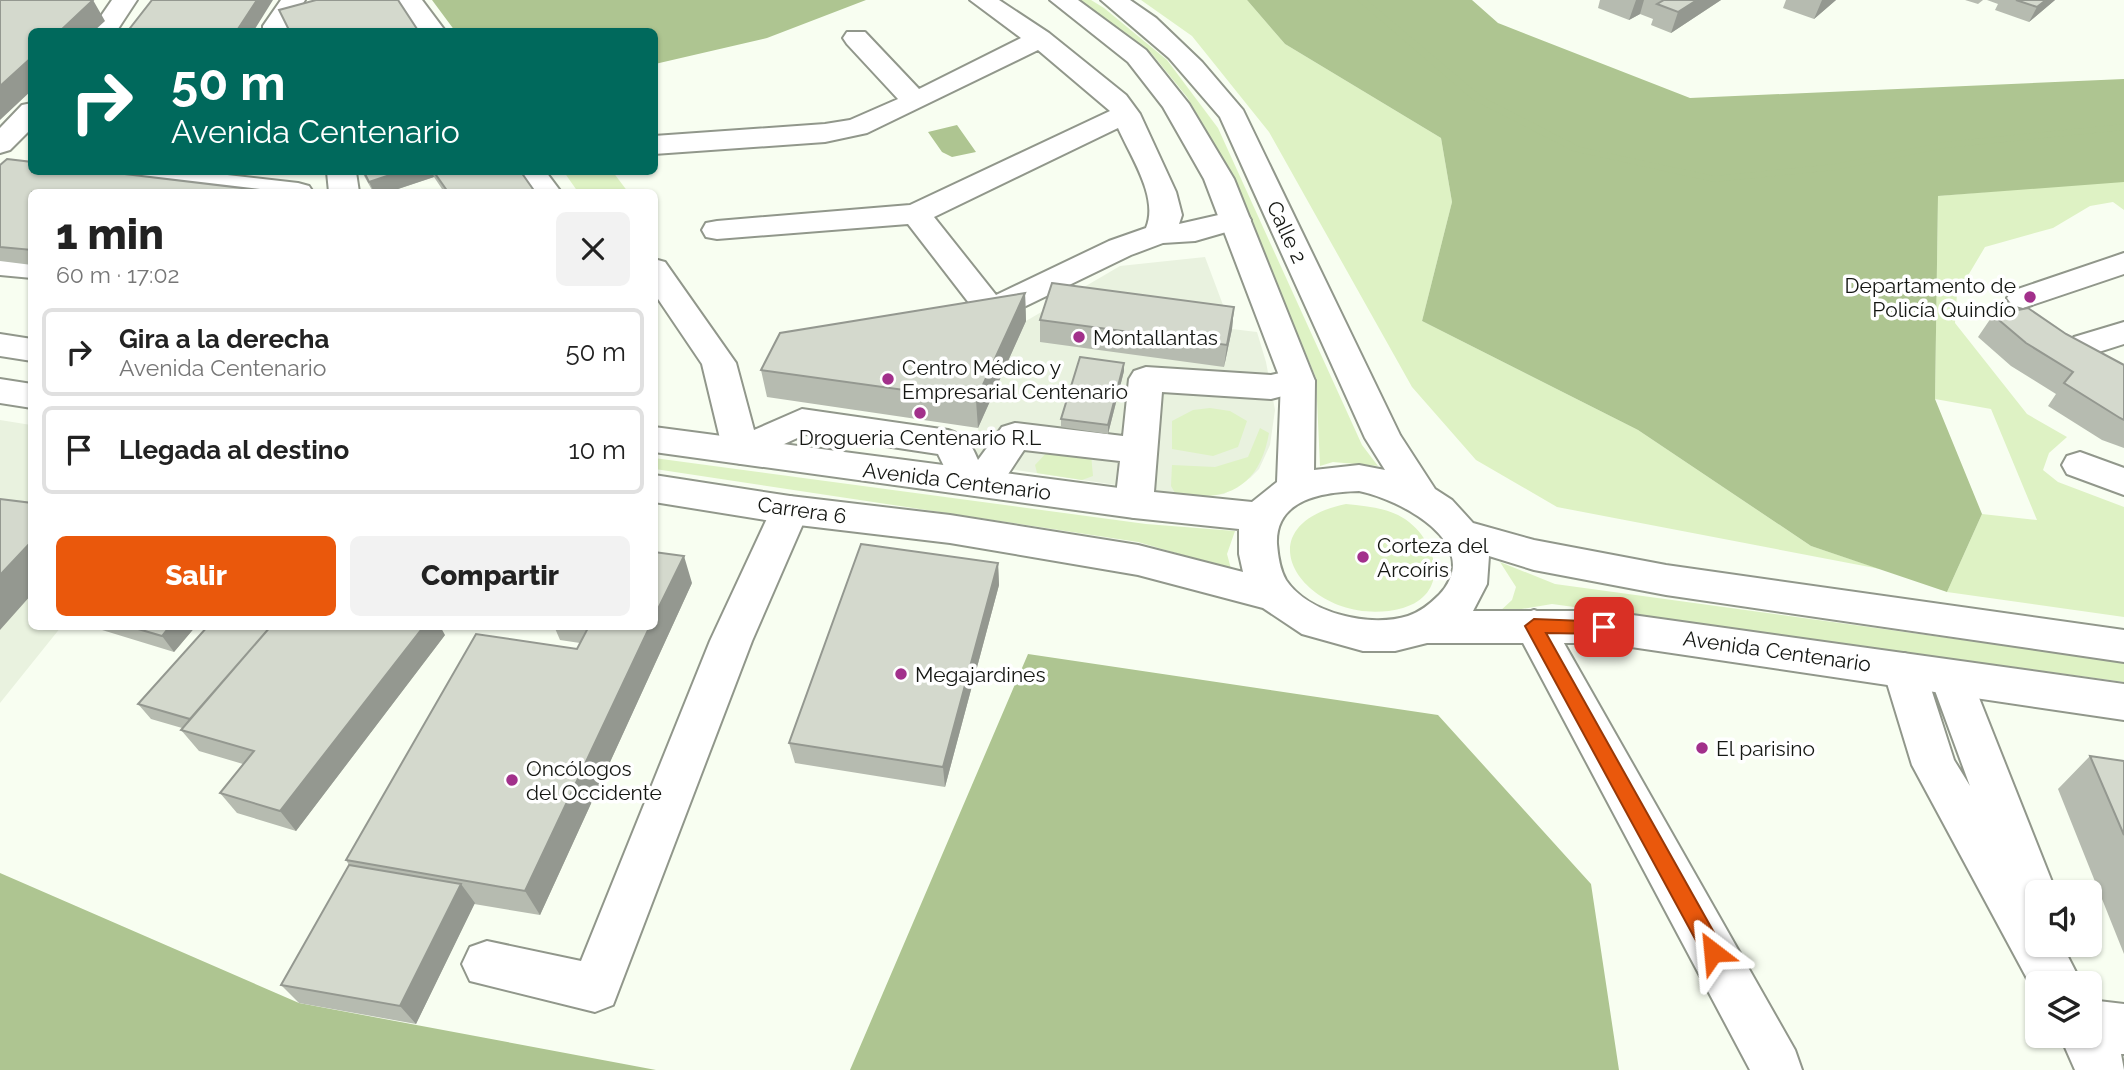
<!DOCTYPE html>
<html lang="es">
<head>
<meta charset="utf-8">
<style>
  body { margin:0; font-family:Raleway,sans-serif; background:#f2f2f2; color:#222; height:100vh; display:flex; flex-direction:column; font-size:26px; white-space:nowrap }
  * { box-sizing:border-box; margin:0 }
  p { font-size:23px; color:#767676 }
  .icon { flex:none; width:38px; height:38px; fill:none; stroke:currentColor; stroke-width:2; stroke-linecap:round; stroke-linejoin:round }
  .map { position:relative; flex:1; overflow:hidden }
  .sheet { position:absolute; left:28px; top:189px; width:630px; height:441px; display:flex; flex-direction:column; background:#fff; border-radius:10px; box-shadow:0 2px 5px #0004 }
  .sheet>* { flex:none }
  .hud { position:absolute; left:28px; top:28px; width:630px; height:147px; border-radius:10px; box-shadow:0 2px 5px #0004; background:#00695c; color:#fff; overflow:hidden }
  .tools { position:absolute; left:2025px; top:880px; display:grid; gap:14px }
  .tools a { display:grid; place-items:center; width:77px; height:77px; border-radius:10px; background:#fff; box-shadow:0 2px 5px #0004; font-size:35px }
  .pin { position:absolute; display:grid; place-items:center; width:60px; height:60px; color:#fff; margin:-30px; border-radius:14px; box-shadow:0 4px 10px #0006 }
  .me { position:absolute; width:77px; margin:-38px; rotate:331deg; stroke-linejoin:round; filter:drop-shadow(0 0 5px #0008) }
  .turn { display:flex; align-items:center; gap:24px; height:147px; padding:0 28px; font-size:32px }
  .turn .icon { width:91px; height:91px; stroke-width:2.5 }
  .turn b { display:block; font-size:49px; line-height:60px }
  .round { display:grid; place-items:center; flex:none; width:74px; height:74px; border-radius:10px; background:#f2f2f2 }
  .summary { display:flex; align-items:center; justify-content:space-between; height:119px; padding:0 28px }
  h1 { font-size:42px; font-weight:800; line-height:52px }
  .button { display:flex; gap:14px; margin-top:auto; padding:14px 28px }
  .button a { flex:1; height:80px; border-radius:10px; background:#ea580c; color:#fff; font-size:28px; font-weight:800; line-height:80px; text-align:center }
  .button a+a { background:#f2f2f2; color:#222 }
  ul { padding:0; list-style:none }
  li { display:flex; align-items:center; gap:21px; height:88px; margin:0 14px 10px; padding:0 14px; border:4px solid #e0e0e0; border-radius:10px }
  li div { flex:1 }
  li b { display:block; font-size:26px }
  li em { font-style:normal }
  .map>svg:first-child { display:block }
  .built { fill:#e9f2df }
  .green { fill:#def2c4 }
  .forest { fill:#aec591 }
  .lines { fill:none; stroke-linecap:round; stroke-linejoin:round }
  .stream { fill:#aec591; fill-rule:evenodd }
  .minor-casing { stroke:#91978b; stroke-width:4 }
  .major-casing { stroke:#91978b; stroke-width:4 }
  .minor { fill:#fff; fill-rule:evenodd }
  .major { fill:#fff; fill-rule:evenodd }
  .wall { fill:#b6bbb0 }
  .shaded-wall { fill:#949890 }
  .building { fill:#d4d9cd; stroke:#949890; stroke-width:2 }
  .route { fill:#ea580c; stroke:#983908; stroke-width:2 }
  .poi-dot { fill:#a2308b; stroke:#fff; stroke-width:2.5 }
  .labels { text-anchor:middle; dominant-baseline:central; stroke-width:7; stroke-linejoin:round; paint-order:stroke }
  .street-label { font-size:21px; fill:#151713; stroke:#fff }
  .poi-label { font-size:21px; fill:#151713; stroke:#fff; text-anchor:start }
</style>
</head>
<body>
<div class="map">
<svg width="2124" height="1070" viewBox="0 0 2124 1070">
  <rect width="100%" height="100%" fill="#f8fef1"/>
  <path class="built" d="M1205,257L1232,329L1257,332L1266,362L1275,410L1270,445L1259,469L1250,478L1224,494L1196,497L969,463L979,435L978,428L1026,321L1120,266Z
    M0,420L31,425L32,626L61,627L0,703Z"/>
  <path class="green" d="M1080,0H1091L1104,8L1167,60L1218,128L1362,445L1378,466L1333,462L1320,466L1316,378L1229,170L1187,97L1152,54Z
    M1141,0H1247L1285,44L1441,138L1452,202L1422,321L1638,430L1811,546L1880,569L1557,507L1476,460L1412,387L1269,132L1192,36Z
    M564,172H613L628,192H578Z
    M2101,182H2124V210L2113,202L2090,206L2053,228L1985,247L1957,294L1955,323L2027,414L2067,437L2049,453L2043,470L2058,482L2124,507V617L1947,592L1982,514L2037,520L1991,409L1935,399L1938,196Z
    M1210,408L1230,411L1247,421L1238,447L1213,456L1172,449V421L1193,410Z
    M1260,428L1269,433C1260,486 1227,504 1175,493L1171,486L1172,465L1215,467L1248,457Z
    M1050,449L1091,454L1093,476L1082,480L1037,473L1035,465Z
    M654,458L1146,524L1235,531L1227,554L1231,569L1138,542L655,469Z
    M1346,504C1364,506 1381,507 1398,515C1436,534 1454,593 1403,608C1313,633 1232,528 1346,504Z
    M1500,562L1555,584L2124,662V682L1552,604L1498,613L1512,600L1516,587Z"/>
  <path class="forest" d="M432,0H866L767,38L655,64L654,32L455,31Z
    M1247,0H1472L1498,23L1690,98L2124,79V182L1938,196L1935,399L1982,514L1947,592L1811,546L1638,430L1422,321L1452,202L1441,138L1285,44Z
    M957,125L976,152L952,157L942,152L928,132Z
    M1028,654L1438,715L1591,884L1619,1070H850Z
    M0,873L299,1003L656,1070H0Z"/>
  <g class="lines">
    <path class="stream" d="M1357,0H1367L1481,96L1580,147L1714,176L1835,164L1945,142L2124,124V130L1945,148L1835,170L1714,182L1573,151L1473,100Z"/>
    <defs>
      <path id="minor" d="M112,0H137L116,32H90Z
        M281,0H305L289,26V32H263V26Z
        M397,0H422L446,32H419Z
        M970,0H999L1049,33L1126,95L1140,114L1176,192L1182,215L1179,224L1236,211L1247,214L1251,220L1247,226L1195,241L1163,243L1131,255L1003,317L976,322L964,319L960,312L969,303L908,224L717,239L706,237L702,230L706,223L717,221L910,205L1110,111L1038,50L867,133L825,142L654,154V136L825,124L850,120L898,99L847,44L843,38L847,32H865L919,89L1021,38ZM1118,128C1131,157 1159,198 1146,228L1109,241L996,295L934,217Z
        M32,103V128L10,150L0,153V128L22,105Z
        M116,172H201L298,183L309,186L313,192H228L131,181L121,178Z
        M327,172H356L359,192H329Z
        M517,172H546L561,192H531Z
        M2124,253V274L2023,308L2012,305L2007,298L2012,291Z
        M0,255L32,258V278L0,275Z
        M654,259L665,262L736,363L754,430L802,409L948,430C965,435 971,443 978,460L1002,427L1015,423L1123,436L1129,379L1134,371L1146,367L1271,375L1298,369L1310,373L1315,381L1310,389L1271,399L1162,392L1153,504L1147,514L1134,518L1121,514L1115,504L1120,461L1024,450C1003,480 997,504 956,491L938,454L806,434L741,464L728,460L723,451L702,364L654,293Z
        M2124,322V344L2086,356L2074,353L2069,345L2074,337Z
        M2080,452L2124,468V495L2067,474L2062,465L2067,456Z
        M790,496L803,500L809,510L752,641L613,1005L595,1012L470,981L462,964L470,947L487,941L581,961L710,641L771,510L777,500Z
        M1534,610L1548,615L1795,1050L1802,1070H1750L1514,626L1520,615Z
        M1904,653L1919,658L1925,670L1954,760L1970,786L1930,677L1936,665L1951,660L1966,665L2056,892H2037V945H2062L2082,984H2037V997L1912,765L1883,670L1889,658Z
        M2090,1000L2124,1004V1054H2121L2124,1070H2075L2060,1036H2090Z"/>
      <path id="major" d="M1050,0H1078L1146,50L1189,104L1234,179L1315,381L1314,470L1359,465L1385,470L1365,438L1220,117L1169,58L1101,0H1130L1156,18L1202,62L1243,110L1400,435L1435,489L1452,500L1473,523L1534,540L1666,565L2124,630V662L1666,595L1534,570L1489,556L1487,584L1473,611H1604L2124,684V720L1604,643H1427L1395,651H1363L1302,634L1263,608L1138,575L950,543L790,524L654,502V475L790,496L950,515L1138,545L1243,572L1239,554V529L1134,518L654,452V427L1134,490L1252,502L1277,482L1281,381L1204,179L1163,107L1128,62ZM1359,491C1399,499 1487,544 1439,595C1430,604 1420,612 1408,616C1371,628 1309,614 1286,580C1280,570 1278,556 1277,544C1275,499 1323,492 1359,491Z
        M0,334L32,339V361L0,356Z
        M0,379L32,384V408L0,403Z"/>
    </defs>
    <use href="#minor" class="minor-casing"/>
    <use href="#major" class="major-casing"/>
    <use href="#minor" class="minor"/>
    <use href="#major" class="major"/>
  </g>
  <path class="wall" d="M1600,0H1721L1671,33L1651,25L1653,19L1640,14L1629,20L1598,8Z
    M1785,0H1836L1814,19L1783,8L1786,0Z
    M1965,0H1983L1978,4Z
    M1987,0H2055L2029,22L1995,10L1998,4Z
    M0,165L32,192V265L0,261Z
    M362,172H521L535,192H444L434,177L389,192H373Z
    M1025,293L1026,321L978,428L767,397L761,370Z
    M1234,307L1232,329L1224,367L1040,342V320Z
    M1993,315L2066,334L2124,365V448L2102,440L2048,406L2056,394L2011,366L1978,337Z
    M1124,363V371L1108,434L1061,427V419Z
    M998,563L999,585L945,787L795,763L789,743Z
    M692,583L540,915L474,904L416,1024L299,1003L281,985L349,865L346,860L577,649L580,643L560,640L554,626H654Z
    M89,626H196L174,652Z
    M445,635L296,831L237,813L220,793L243,764L199,751L181,730L182,728L151,719L138,704Z
    M2090,756L2124,761V954L2058,789Z"/>
  <path class="shaded-wall" d="M93,0L105,21L93,32H59Z
    M257,0H273L253,32H236Z
    M1636,0H1644L1640,14L1629,20Z
    M1697,0H1721L1671,33L1678,12Z
    M1822,0H1836L1814,19Z
    M2046,0H2055L2029,22L2037,7Z
    M32,57V90L0,120V86Z
    M399,172H432L434,177L389,192H374L369,182Z
    M1025,293L1026,321L978,428L976,400Z
    M1234,307L1232,329L1224,367L1227,345Z
    M1124,363V371L1108,434V425Z
    M32,541V594L0,630V575Z
    M684,556L692,583L540,915L525,891L650,626H654V617Z
    M998,563L999,585L945,787L943,767Z
    M170,626H196L174,652L162,636Z
    M424,626H440L445,635L296,831L280,811Z
    M461,884L475,903L416,1024L400,1006Z"/>
  <path class="building" d="M0,0H93L59,32H32V57L0,86Z
    M152,0H257L236,32H127Z
    M316,0H398L419,32H290L279,10Z
    M1664,0H1697L1678,12L1657,4Z
    M2016,0H2046L2037,7Z
    M7,159L32,162V172H108L276,192H32V250L0,247V165Z
    M364,172H399L369,182Z
    M434,172H521L535,192H448Z
    M1052,283L1234,307L1227,345L1040,320Z
    M1025,293L976,400L761,370L780,333Z
    M2028,308L2066,334L2124,365V420L2120,418L2064,383L2073,372L2026,343L1993,315Z
    M1080,357L1124,363L1108,425L1061,419Z
    M0,499L32,503V541L0,575Z
    M861,544L998,563L943,767L789,743Z
    M654,552L684,556L654,617Z
    M128,626H170L162,636Z
    M208,626H271L190,719L138,704Z
    M271,626H424L280,811L220,793L254,751L181,730Z
    M589,626H650L525,891L346,860L476,634L577,649Z
    M2090,756L2124,761V835Z
    M349,865L461,884L400,1006L281,985Z"/>
  <path class="route" d="M1534,619L1609,622L1612,627L1609,632L1604,634L1546,633L1721,945L1724,952L1721,959L1713,962L1706,959L1525,626Z"/>
  <g class="poi-dot">
    <circle cx="2030" cy="297" r="7"/>
    <circle cx="1079" cy="337" r="7"/>
    <circle cx="888" cy="379" r="7"/>
    <circle cx="920" cy="413" r="7"/>
    <circle cx="1363" cy="557" r="7"/>
    <circle cx="901" cy="674" r="7"/>
    <circle cx="1702" cy="748" r="7"/>
    <circle cx="512" cy="780" r="7"/>
  </g>
  <g class="labels">
    <g class="street-label">
      <text transform="translate(1287 232) rotate(65)">Calle 2</text>
      <text transform="translate(957 481) rotate(7)">Avenida Centenario</text>
      <text transform="translate(802 510) rotate(8)">Carrera 6</text>
      <text transform="translate(1777 651) rotate(8)">Avenida Centenario</text>
    </g>
    <g class="poi-label">
      <text x="2016" y="285" text-anchor="end">Departamento de<tspan x="2016" dy="24">Policía Quindío</tspan></text>
      <text x="1093" y="337">Montallantas</text>
      <text x="902" y="367">Centro Médico y<tspan x="902" dy="24">Empresarial Centenario</tspan></text>
      <text x="920" y="437" text-anchor="middle">Drogueria Centenario R.L</text>
      <text x="1377" y="545">Corteza del<tspan x="1377" dy="24">Arcoíris</tspan></text>
      <text x="915" y="674">Megajardines</text>
      <text x="1716" y="748">El parisino</text>
      <text x="526" y="768">Oncólogos<tspan x="526" dy="24">del Occidente</tspan></text>
    </g>
  </g>
</svg>
<div class="tools">
<a><svg class="icon" aria-label="sound" viewBox="0 0 24 24"><path d="M4 9h4l5-4v14l-5-4H4zM17 9q2 3 0 6"/></svg></a>
<a><svg class="icon" aria-label="layers" viewBox="0 0 24 24"><path d="M12 4l9 5-9 5-9-5zM3 14l9 5 9-5"/></svg></a>
</div>
<div class="pin" style="left:1604px;top:627px;background:#d93025"><svg class="icon" aria-label="arrive" viewBox="0 0 24 24"><path d="M6 21V4h12l-3 4 3 4H6"/></svg></div>
<svg class="me" style="left:1713px;top:952px" viewBox="-20 -20 40 40"><path d="M0-17L14 15 0 8-14 15z" fill="#ea580c" stroke="#fff" stroke-width="4"/></svg>
<div class="hud">
<div class="turn"><svg class="icon" aria-label="right" viewBox="0 0 24 24"><path d="M7 20v-9h11M14 6l5 5-5 5"/></svg><div><b>50 m</b>Avenida Centenario</div></div>
</div>
<section class="sheet">
<div class="summary"><div><h1>1 min</h1><p>60 m · 17:02</p></div><a class="round"><svg class="icon" aria-label="close" viewBox="0 0 24 24"><path d="M6 6l12 12M18 6L6 18"/></svg></a></div>
<ul>
<li><svg class="icon" aria-label="right" viewBox="0 0 24 24"><path d="M7 20v-9h11M14 6l5 5-5 5"/></svg><div><b>Gira a la derecha</b><p>Avenida Centenario</p></div><em>50 m</em></li>
<li><svg class="icon" aria-label="arrive" viewBox="0 0 24 24"><path d="M6 21V4h12l-3 4 3 4H6"/></svg><div><b>Llegada al destino</b></div><em>10 m</em></li>
</ul>
<div class="button"><a>Salir</a><a>Compartir</a></div>
</section>
</div>
</body>
</html>
